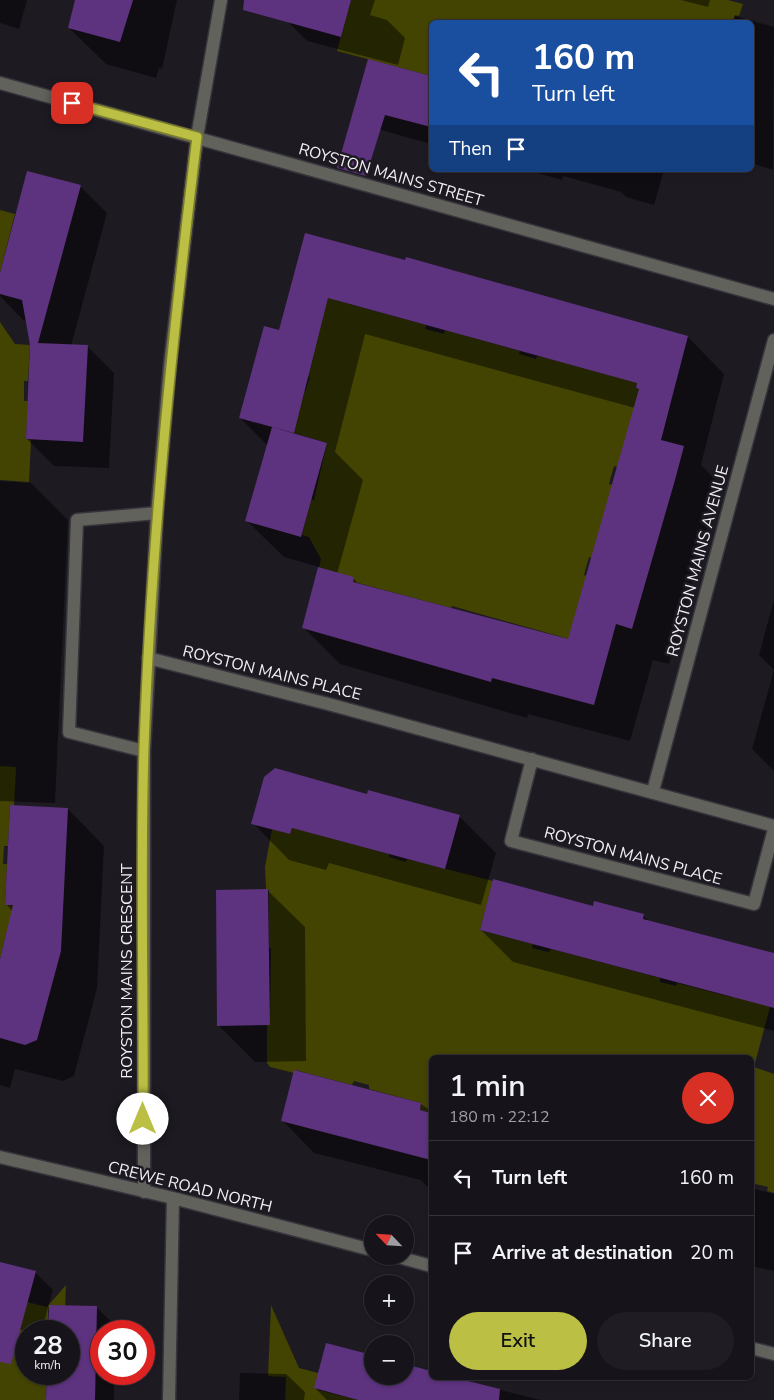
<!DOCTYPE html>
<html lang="en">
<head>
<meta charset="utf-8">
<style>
  body { margin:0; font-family:"Nunito Sans",sans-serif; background:#1f1d23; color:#f1f3f6; height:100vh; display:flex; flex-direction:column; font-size:19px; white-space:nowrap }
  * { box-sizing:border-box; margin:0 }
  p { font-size:16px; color:#9e9ea2 }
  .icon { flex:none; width:28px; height:28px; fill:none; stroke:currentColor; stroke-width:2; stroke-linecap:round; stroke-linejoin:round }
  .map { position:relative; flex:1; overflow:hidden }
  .details { position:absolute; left:429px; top:1055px; width:325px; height:325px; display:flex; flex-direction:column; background:#16141a; border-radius:8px; box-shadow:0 1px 4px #0004,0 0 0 1px #353339 }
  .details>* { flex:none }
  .top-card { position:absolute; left:429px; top:20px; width:325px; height:152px; border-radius:8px; box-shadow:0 1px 4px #0004,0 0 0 1px #353339; background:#1a4fa0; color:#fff; overflow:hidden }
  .needle { width:32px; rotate:295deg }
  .tools { position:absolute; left:364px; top:1215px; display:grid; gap:10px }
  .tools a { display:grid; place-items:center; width:50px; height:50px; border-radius:50%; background:#16141a; box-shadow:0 1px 4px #0004,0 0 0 1px #353339; font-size:25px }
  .speed { position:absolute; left:15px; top:1320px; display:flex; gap:10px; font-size:25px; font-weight:700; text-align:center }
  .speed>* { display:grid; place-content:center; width:65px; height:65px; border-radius:50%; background:#16141a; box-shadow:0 1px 4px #0004,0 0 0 1px #353339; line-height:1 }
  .speed small { font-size:12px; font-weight:400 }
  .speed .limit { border:8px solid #d22; background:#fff; color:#111 }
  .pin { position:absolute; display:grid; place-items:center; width:42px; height:42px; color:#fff; margin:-21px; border-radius:10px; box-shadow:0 2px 8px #0006 }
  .me { position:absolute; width:55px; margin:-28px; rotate:0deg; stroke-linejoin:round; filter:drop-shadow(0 0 4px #0008) }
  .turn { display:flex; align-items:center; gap:18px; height:105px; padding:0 20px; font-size:22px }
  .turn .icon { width:65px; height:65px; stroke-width:2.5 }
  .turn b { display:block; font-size:35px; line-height:42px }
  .then { display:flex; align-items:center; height:48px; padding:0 20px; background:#0003; gap:10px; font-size:19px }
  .round { display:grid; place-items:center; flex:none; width:52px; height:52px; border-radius:26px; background:#1f1d23 }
  .summary { display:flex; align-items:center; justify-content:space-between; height:85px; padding:0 20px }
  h1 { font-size:30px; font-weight:600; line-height:38px }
  .cta { display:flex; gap:10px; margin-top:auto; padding:10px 20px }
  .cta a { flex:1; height:58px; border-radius:30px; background:#bbc044; color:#111; font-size:20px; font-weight:600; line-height:58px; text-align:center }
  .cta a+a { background:#1f1d23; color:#f1f3f6 }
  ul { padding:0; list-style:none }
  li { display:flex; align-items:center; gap:15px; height:75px; padding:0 20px; border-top:1px solid #353339 }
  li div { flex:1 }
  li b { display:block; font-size:19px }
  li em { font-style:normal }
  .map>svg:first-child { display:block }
  .green { fill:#434402 }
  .shadow { fill:#0007; fill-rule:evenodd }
  .building { fill:#5d327e }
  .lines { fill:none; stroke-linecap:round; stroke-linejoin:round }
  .minor-casing { stroke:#37343b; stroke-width:15 }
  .minor { stroke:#62625d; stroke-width:12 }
  .route-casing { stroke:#7a7d2c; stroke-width:12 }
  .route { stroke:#bbc044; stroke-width:9 }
  .labels { text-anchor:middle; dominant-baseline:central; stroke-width:5; stroke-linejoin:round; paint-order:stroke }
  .street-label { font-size:16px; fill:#f2eff5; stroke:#1e1a22 }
</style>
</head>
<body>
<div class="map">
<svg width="774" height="1400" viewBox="0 0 774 1400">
  <rect width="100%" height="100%" fill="#1e1a22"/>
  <path class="green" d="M351,0H728L743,4L739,16L735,15L732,22H431V76L337,51Z
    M0,210L15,214L0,273Z
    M329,292L335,300L426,325L425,329L444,334L445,330L520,351L519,354L536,359L537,356L639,377L636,388L670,397L618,467L614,466L609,484L613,485L592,558L589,557L584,575L587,576L570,646L565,638L452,606L451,608L358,583L356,590L319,568L321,559L309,537L302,535L311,499L314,500L327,443L291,432L310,377L307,376Z
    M0,322L15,344L30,345L28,381H24V401H28L26,439L31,440L29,482L0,480Z
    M0,766L16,767L14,806H10L8,846H4L3,864H7L5,905L49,907L6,934L0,959Z
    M294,823L298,829L389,854V857L406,862L407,859L493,881L480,930L533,944L532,948L549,952L551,949L660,978V982L676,986L677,983L731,997L774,992L754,1067L774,1074V1193L767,1191L768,1187L751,1183V1058H431V1113L420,1110L421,1103L369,1089V1085L354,1081L352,1085L295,1070L294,1073L270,1067L267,1063V1025H270L271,948H269V890L266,889L265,867L272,829L290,834Z
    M66,1285L65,1310H48V1331H26V1374H47L46,1400H0V1312L23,1301L47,1307Z
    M271,1305L299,1368L322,1374L318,1390L358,1400H285L286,1377L268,1376Z"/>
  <path class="shadow" d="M0,0H27L19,29L0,23Z
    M77,0H177L162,69L159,68L156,78L106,64L69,28Z
    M295,0H375L370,15L387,20L405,38L398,65L307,41L289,23Z
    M681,0H710L708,7Z
    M735,16L774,27L773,170L751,163V22H734Z
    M369,60L431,77V144L374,128Z
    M527,170H664L654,205L626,197L621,192L563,176L562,180Z
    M80,186L107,213L71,346H87L114,373L109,468L54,466L27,439L32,345L27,321L23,320L0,296V279Z
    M306,234L688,337L724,374L701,465L720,484L711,517L669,664L653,660L630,741L528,714L527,718L340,664L303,627L319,567L284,557L247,521L268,446L240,418L280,331ZM365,334L635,408L569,640L360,585L353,578L337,574L363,480L335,452Z
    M0,481L31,483L68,520L55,803L0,801Z
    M774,599V771L752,749L774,670L759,655Z
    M368,795L459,816L496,853L481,905L329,863L326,870L289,860L253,823Z
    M68,809L104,846L97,988L74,1076L63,1081L15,1069L10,1088L0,1085V964L13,912L6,904Z
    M268,891L305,927L306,1061L255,1062L218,1025Z
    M593,907L644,916L650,922L774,955V1031L513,962L481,930Z
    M421,1104L431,1111V1190L421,1180L314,1153L283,1121Z
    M751,1188L774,1194V1271L751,1266Z
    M0,1263L35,1272L53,1290L48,1307H96L115,1325V1331H101V1374H114V1400H48V1374H69V1331H49L48,1307L42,1331H26L0,1325Z
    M327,1344L372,1356V1376H405V1365L431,1371V1378H454L541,1400H327L315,1388Z
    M240,1373L286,1374L305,1392L304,1400H239Z"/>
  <path class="building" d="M75,0H133L120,42L68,28Z
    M244,0H351L341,37L243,10Z
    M368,59L431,76V127L385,115L366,176L337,168Z
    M27,171L81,185L38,343L88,345L83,442L26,439L30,345L22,300L0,294V273Z
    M305,233L405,260L406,257L688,336L661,440L684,446L675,480L632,629L616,624L594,705L492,678L491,682L302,628L318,567L354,577L353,582L568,639L639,389L636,388L637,383L328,298L294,433L239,418L264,326L279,330Z
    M272,427L327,443L301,537L245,521Z
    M275,768L367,794L368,790L460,815L445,869L292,828L290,834L251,824L264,777Z
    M10,805L68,808L61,951L37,1040L25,1045L0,1038V959L13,905H5Z
    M493,879L593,906L594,901L621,908L644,914L643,919L774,953V1008L480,930Z
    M268,889L270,1025L217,1026L216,890Z
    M294,1070L421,1103L420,1110L431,1113V1160L281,1121Z
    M0,1262L36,1271L11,1364L0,1362Z
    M49,1305L97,1306L95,1400H46L47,1374H69V1331H48Z
    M326,1343L372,1355V1376H405V1364L431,1371V1378H456L500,1389L499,1400H358L314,1388Z"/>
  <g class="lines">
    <defs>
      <path id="minor" d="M0,83L774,299
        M148,658L332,705L774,826
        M144,751L69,732L77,520L157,513
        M532,759L511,841L754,904L774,829
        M653,791L774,340
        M0,1157L173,1198L372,1250
        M144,1192V751L157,513L170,364L197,137L221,0
        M395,1256L431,1266
        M751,1348L774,1354
        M169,1400L173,1198"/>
    </defs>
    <use href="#minor" class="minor-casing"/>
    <use href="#minor" class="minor"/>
  </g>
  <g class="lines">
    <defs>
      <path id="route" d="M72,103L197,137C172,340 151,543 144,748C140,871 144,995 143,1119"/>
    </defs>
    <use href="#route" class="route-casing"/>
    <use href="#route" class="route"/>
  </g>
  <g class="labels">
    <g class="street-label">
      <text transform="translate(391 175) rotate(16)">ROYSTON MAINS STREET</text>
      <text transform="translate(698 561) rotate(-75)">ROYSTON MAINS AVENUE</text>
      <text transform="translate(272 673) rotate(14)">ROYSTON MAINS PLACE</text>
      <text transform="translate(633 856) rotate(15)">ROYSTON MAINS PLACE</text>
      <text transform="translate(127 971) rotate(-90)">ROYSTON MAINS CRESCENT</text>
      <text transform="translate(190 1187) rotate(14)">CREWE ROAD NORTH</text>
    </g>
  </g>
</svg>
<div class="tools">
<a><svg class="needle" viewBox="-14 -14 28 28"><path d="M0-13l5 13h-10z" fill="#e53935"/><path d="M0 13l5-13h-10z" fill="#9e9ea2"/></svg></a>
<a>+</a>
<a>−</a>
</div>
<div class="speed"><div>28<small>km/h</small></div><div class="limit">30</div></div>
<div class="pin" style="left:72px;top:103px;background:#d93025"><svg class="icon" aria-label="arrive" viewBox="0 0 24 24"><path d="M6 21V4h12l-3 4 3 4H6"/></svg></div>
<svg class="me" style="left:143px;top:1119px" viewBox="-20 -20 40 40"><circle r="19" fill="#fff"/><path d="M0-13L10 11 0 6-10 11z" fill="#bbc044"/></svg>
<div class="top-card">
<div class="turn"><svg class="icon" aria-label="left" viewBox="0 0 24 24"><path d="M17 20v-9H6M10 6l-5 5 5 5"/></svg><div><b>160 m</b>Turn left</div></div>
<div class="then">Then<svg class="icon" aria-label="arrive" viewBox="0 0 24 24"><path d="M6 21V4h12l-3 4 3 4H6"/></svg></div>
</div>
<section class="details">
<div class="summary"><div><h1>1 min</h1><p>180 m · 22:12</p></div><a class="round" style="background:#d93025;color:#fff"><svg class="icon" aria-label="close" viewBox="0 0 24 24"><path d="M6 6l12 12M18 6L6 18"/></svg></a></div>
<ul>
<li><svg class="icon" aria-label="left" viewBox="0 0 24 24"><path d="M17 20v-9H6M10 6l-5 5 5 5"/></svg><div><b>Turn left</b></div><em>160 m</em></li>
<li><svg class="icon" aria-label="arrive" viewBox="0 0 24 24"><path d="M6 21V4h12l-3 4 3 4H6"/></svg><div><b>Arrive at destination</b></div><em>20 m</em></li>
</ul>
<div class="cta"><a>Exit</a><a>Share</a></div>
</section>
</div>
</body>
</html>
